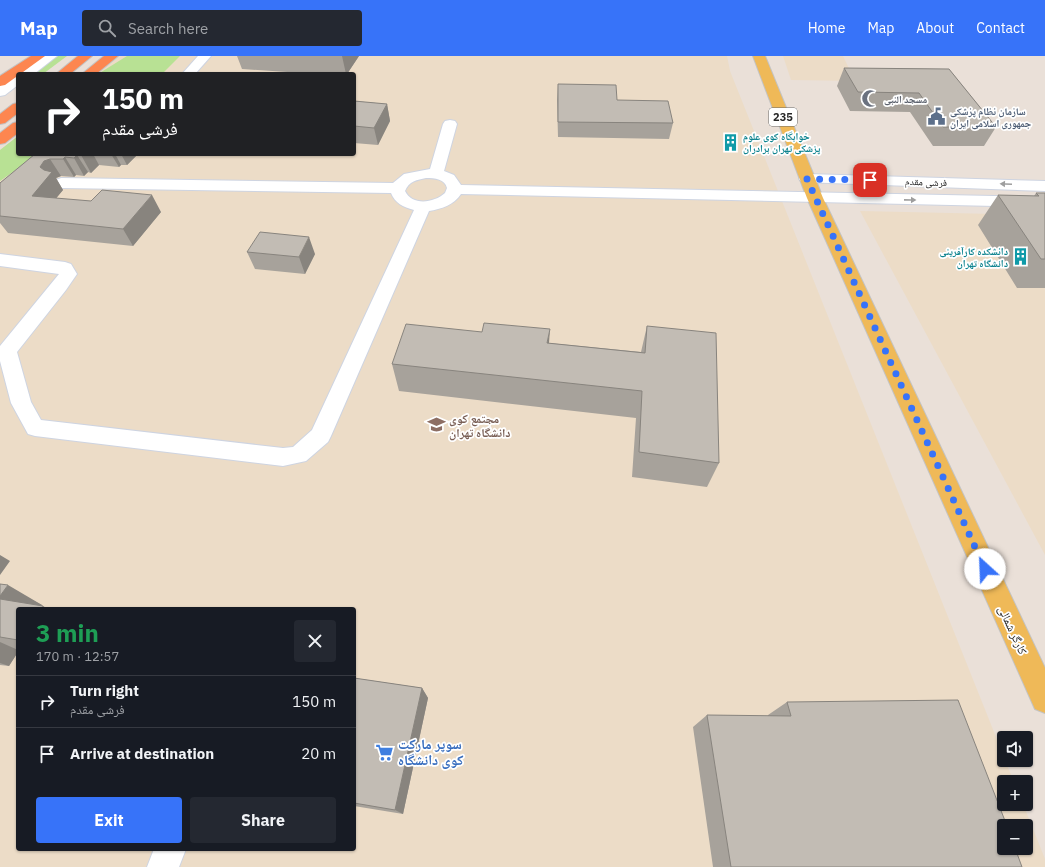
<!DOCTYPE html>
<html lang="en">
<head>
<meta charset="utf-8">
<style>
  body { margin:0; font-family:"IBM Plex Sans","Noto Naskh Arabic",sans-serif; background:#242831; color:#f1f3f6; height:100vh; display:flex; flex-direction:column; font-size:15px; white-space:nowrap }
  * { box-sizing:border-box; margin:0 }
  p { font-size:13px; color:#9ea1a6 }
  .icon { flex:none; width:22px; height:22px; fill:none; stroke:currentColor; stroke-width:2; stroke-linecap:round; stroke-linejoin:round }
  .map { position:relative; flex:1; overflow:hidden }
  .drawer { position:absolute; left:16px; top:551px; width:340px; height:244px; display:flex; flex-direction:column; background:#171b24; border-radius:4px; box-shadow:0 1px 3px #0004 }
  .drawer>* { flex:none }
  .guide { position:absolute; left:16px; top:16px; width:340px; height:84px; border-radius:4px; box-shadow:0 1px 3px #0004; background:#202124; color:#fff; overflow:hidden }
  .fabs { position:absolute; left:997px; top:675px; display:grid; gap:8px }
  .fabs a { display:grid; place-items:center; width:36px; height:36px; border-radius:4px; background:#171b24; box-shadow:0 1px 3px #0004; font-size:20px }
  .pin { position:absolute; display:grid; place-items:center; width:34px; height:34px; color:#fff; margin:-17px; border-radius:8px; box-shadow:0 2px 6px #0006 }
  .me { position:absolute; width:44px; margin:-22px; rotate:335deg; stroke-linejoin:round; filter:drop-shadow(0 0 3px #0008) }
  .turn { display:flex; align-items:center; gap:14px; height:84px; padding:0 20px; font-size:18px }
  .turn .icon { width:52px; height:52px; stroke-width:2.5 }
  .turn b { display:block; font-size:28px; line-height:34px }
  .round { display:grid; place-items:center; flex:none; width:42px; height:42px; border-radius:4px; background:#242831 }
  .summary { display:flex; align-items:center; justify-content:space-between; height:68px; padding:0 20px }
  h1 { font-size:24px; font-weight:700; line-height:30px; color:#1e9e55 }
  .primary-button { display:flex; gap:8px; margin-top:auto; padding:8px 20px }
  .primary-button a { flex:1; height:46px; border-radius:4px; background:#3773f9; color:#fff; font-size:16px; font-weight:700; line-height:46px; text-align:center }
  .primary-button a+a { background:#242831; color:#f1f3f6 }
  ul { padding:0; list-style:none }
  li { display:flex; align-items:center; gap:12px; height:52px; padding:0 20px; border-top:1px solid #363941 }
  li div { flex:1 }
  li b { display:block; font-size:15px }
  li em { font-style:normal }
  header { display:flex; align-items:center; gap:24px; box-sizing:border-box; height:56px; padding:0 20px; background:#3773f9; color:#fff }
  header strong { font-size:19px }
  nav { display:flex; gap:22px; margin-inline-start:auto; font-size:14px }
  .search { width:280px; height:36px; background:#242831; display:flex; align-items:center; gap:10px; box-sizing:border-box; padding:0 14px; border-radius:4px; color:#9ea1a6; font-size:15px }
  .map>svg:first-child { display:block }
  .education { fill:#ecdcc7; fill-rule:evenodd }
  .green { fill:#b8e194 }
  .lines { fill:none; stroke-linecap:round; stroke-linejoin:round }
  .minor-casing { stroke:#ced4e1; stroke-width:2 }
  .major-casing { stroke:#c3c3c3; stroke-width:2 }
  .highway-casing { stroke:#c3c3c3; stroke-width:2 }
  .minor { fill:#fff; fill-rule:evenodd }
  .major { fill:#efb958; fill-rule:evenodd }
  .highway { fill:#fd8650; fill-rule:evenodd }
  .wall { fill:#a7a29b }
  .shaded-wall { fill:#88847e }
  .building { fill:#c2bcb4; stroke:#88847e }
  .oneway { fill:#9e9e9e }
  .route { stroke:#3773f9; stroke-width:7; stroke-dasharray:0 12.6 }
  .labels { text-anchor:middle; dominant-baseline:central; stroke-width:3.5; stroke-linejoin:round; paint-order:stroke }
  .far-worship-label { font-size:10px; font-weight:bold; fill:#5b616d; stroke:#fff; text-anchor:start }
  .far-service-label { font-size:10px; font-weight:bold; fill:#4e5e75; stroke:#fff; text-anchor:start }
  .far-culture-label { font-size:10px; font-weight:bold; fill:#0d838f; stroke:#fff; text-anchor:start }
  .far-street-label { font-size:10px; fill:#272727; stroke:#fff }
  .shield { fill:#fff; stroke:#686868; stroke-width:1 }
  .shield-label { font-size:11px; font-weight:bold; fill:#272727 }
  .education-label { font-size:12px; font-weight:bold; fill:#785e54; stroke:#fff; text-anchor:start }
  .street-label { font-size:12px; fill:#272727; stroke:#fff }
  .near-shop-label { font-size:14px; font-weight:bold; fill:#366cbe; stroke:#fff; text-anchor:start }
</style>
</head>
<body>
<header>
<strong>Map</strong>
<div class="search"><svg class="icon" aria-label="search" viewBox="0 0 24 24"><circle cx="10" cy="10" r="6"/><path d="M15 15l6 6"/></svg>Search here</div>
<nav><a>Home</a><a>Map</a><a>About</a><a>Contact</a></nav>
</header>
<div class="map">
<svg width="1045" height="811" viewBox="0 0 1045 811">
  <rect width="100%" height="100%" fill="#eae0d8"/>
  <path class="education" d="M118,0H727L730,15L1004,701V704H1005L1014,726H1004V748H1023L1045,803V811H0V94L18,80V98H354V18H95ZM18,553H354V793H18ZM1004,770H1026V792H1004Z
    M783,0H843L855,25L791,24Z
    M860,155L1045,159V499Z"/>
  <path class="green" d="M56,0H67L43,18H31Z
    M127,0H180L162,18H98Z
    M18,80V98H39L0,125V94Z"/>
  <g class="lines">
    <defs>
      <path id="minor" d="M43,0H57L34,18H20Z
        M198,0H211L195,18H182Z
        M18,19V29L5,39L0,40V30L13,20Z
        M450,64L455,65L457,68L444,115L454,119L461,129L1045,141V151L461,138C454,149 441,153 429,155L331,380L328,386L306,405L283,410L35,380L28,378L11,347L0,305V290L59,218L0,210V198L65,206L71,208L77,218L66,234L17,296L31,346L41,364L283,392L293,391L312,374L414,154C403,151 395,147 391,137L61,132L56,130L53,127L56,124L61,122L393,127L404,118L430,113L443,68L445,65ZM426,122C435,122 445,123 447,132L445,137C434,147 412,150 405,135C409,125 417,124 426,122Z
        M807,118L1045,125V135L802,126L799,123L802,120Z
        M154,793H186L179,811H147Z"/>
      <path id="major" d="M753,0H765L823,142L1045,612V657L1035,653L807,142Z"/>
      <path id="highway" d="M31,0H45L5,29L0,30V20Z
        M78,0H92L70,18H56Z
        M104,0H118L96,18H82Z
        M18,47V57L5,67L0,68V58L13,48Z
        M18,66V77L5,87L0,88V77L13,67Z"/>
    </defs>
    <use href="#minor" class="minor-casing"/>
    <use href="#major" class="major-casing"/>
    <use href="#highway" class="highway-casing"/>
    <use href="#minor" class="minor"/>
    <use href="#major" class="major"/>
    <use href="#highway" class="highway"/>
  </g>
  <path class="wall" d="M237,0H359L347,18H317L242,13Z
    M844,12L949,13L996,71L984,90H933L910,56L850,55L837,30Z
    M558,28L673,67L669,83L558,81L557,44Z
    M354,45L387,48L390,65L378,89L354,87Z
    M35,98H138L127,109H121L119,111L99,109L91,117L88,116L84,120L76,119L74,121L61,120L56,122L63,134L56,142L161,156L133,190L8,177L0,167V127Z
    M1036,137H1045V232H1017L978,169L998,139L1034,140Z
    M247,196L315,198L305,218L255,213Z
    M647,270L719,407L707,431L632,421L636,362L399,335L392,308L482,276L549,287L641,296Z
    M0,528L42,549L18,553V596L9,610L0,609Z
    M354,622L422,632L428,642L403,758L354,750Z
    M787,646L1022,811H713L693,671L707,659L768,660V659Z"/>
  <path class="shaded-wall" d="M342,0H359L347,18H346Z
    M387,48L390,65L378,89L374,72Z
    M82,98H93L99,109L91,117L81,99Z
    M111,98H115L121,109L119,111Z
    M121,98H138L127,109Z
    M77,99L88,116L84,120L74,102Z
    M65,101L76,119L74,121L63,103Z
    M50,103L61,120L56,122L63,134L44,157L32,140L40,111L44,105Z
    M152,139L161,156L133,190L123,173Z
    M309,181L315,198L305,218L299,201Z
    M550,273L548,301L547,287Z
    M0,499L10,505L0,519Z
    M8,529L42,549L40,553L0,543V540Z
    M43,550L48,553H42Z
    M0,586L18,594V596L9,610L0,607Z
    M422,632L428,642L403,758L395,754Z"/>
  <path class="building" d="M844,12L949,13L996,71H943L919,37L858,36Z
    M558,28L616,29L617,44L668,45L673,67L558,66Z
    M354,45L387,48L374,72L354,70Z
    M35,98H82L81,99H77L74,102L65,101L63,103H50L44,105L40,111L44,114L52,116L32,140L91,145L102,134L152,139L123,173L0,160V127Z
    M1036,137H1045V203H1041L998,139L1039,140Z
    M260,176L309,181L299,201L247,196Z
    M484,267L550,273L547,287L645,297L647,270L716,277L719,407L639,396L642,335L392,308L406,268L482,276Z
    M0,528L8,529L0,540Z
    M0,543L43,550L42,553H18V584L0,581Z
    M354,622L422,632L395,754L354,747Z
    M958,644L1007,770H1004V792H1015L1022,811H731L707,659L791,660L787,646Z"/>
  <defs><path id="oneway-solid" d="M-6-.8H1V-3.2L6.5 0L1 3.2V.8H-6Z"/></defs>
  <g class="oneway">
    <use href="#oneway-solid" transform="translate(1006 128) rotate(-178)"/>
    <use href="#oneway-solid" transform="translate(910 144) rotate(1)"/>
  </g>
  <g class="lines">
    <path class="route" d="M870,124L807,123L985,513"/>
  </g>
  <defs>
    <symbol id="mosque-bare" viewBox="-9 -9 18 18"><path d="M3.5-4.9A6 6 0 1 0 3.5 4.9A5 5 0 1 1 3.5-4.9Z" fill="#6b7280" stroke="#fff" stroke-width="2.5" paint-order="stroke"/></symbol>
    <symbol id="civic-bare" viewBox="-9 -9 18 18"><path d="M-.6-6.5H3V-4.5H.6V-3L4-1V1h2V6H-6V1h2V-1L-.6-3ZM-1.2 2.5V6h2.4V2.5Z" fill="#5c6f8a" stroke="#fff" stroke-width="2.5" paint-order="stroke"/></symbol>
    <symbol id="building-bare" viewBox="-9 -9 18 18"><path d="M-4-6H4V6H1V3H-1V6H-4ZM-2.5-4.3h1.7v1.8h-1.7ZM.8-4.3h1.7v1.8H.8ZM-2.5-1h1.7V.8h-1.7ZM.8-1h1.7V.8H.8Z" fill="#0f9aa8" stroke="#fff" stroke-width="2.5" paint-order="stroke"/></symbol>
    <symbol id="university-bare" viewBox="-9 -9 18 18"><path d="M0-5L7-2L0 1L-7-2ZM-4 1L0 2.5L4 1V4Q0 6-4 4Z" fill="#8d6e63" stroke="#fff" stroke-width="2.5" paint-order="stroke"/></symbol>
    <symbol id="supermarket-bare" viewBox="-9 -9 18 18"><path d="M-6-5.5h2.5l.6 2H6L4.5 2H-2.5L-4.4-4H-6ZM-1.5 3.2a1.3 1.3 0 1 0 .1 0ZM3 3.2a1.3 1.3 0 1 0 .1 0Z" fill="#3f7fe0" stroke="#fff" stroke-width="2.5" paint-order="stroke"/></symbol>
  </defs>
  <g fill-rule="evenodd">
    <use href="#mosque-bare" x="858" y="30" width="25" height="25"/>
    <use href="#civic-bare" x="924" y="48" width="25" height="25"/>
    <use href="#building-bare" x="718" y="74" width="25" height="25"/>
    <use href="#building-bare" x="1008" y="188" width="25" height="25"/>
    <use href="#university-bare" x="424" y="356" width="25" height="25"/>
    <use href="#supermarket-bare" x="372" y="684" width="25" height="25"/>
  </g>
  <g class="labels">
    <g class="far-worship-label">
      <text x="884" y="43">مسجد النبی</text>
    </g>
    <g class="far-service-label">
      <text x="950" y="55">سازمان نظام پزشکی<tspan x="950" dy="12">جمهوری اسلامی ایران</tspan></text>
    </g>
    <g class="far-culture-label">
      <text x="743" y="80">خوابگاه کوی علوم<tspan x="743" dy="12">پزشکی تهران برادران</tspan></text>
      <text x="1008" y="195" text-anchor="end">دانشکده کارآفرینی<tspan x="1008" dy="12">دانشگاه تهران</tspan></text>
    </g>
    <g class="far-street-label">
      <text transform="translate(926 126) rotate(2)">فرشی مقدم</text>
    </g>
    <rect class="shield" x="769" y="52" width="28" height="18" rx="3"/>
    <g class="shield-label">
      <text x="783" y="61">235</text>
    </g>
    <g class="education-label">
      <text x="449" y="362">مجتمع کوی<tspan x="449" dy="14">دانشگاه تهران</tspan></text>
    </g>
    <g class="street-label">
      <text transform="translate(1013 574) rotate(65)">کارگر شمالی</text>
    </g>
    <g class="near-shop-label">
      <text x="398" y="688">سوپر مارکت<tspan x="398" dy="16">کوی دانشگاه</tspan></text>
    </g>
  </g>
</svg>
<div class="fabs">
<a><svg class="icon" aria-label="sound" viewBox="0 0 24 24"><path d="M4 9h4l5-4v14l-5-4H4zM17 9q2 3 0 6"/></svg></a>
<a>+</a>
<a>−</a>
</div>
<div class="pin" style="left:870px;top:124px;background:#d93025"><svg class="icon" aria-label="arrive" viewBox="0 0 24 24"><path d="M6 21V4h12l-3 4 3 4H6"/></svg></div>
<svg class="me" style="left:985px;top:513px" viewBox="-20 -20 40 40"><circle r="19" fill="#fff"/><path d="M0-13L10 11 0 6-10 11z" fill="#3773f9"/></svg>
<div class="guide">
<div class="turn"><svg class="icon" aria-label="right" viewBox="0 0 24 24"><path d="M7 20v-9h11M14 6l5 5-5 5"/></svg><div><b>150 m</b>فرشی مقدم</div></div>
</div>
<section class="drawer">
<div class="summary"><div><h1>3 min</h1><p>170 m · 12:57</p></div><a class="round"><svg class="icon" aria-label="close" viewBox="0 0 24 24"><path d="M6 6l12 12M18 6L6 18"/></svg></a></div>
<ul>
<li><svg class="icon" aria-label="right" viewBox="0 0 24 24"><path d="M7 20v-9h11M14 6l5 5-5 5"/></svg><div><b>Turn right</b><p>فرشی مقدم</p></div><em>150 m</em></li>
<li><svg class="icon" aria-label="arrive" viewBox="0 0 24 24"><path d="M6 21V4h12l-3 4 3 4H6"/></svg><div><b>Arrive at destination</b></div><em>20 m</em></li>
</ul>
<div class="primary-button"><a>Exit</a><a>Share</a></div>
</section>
</div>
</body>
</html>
